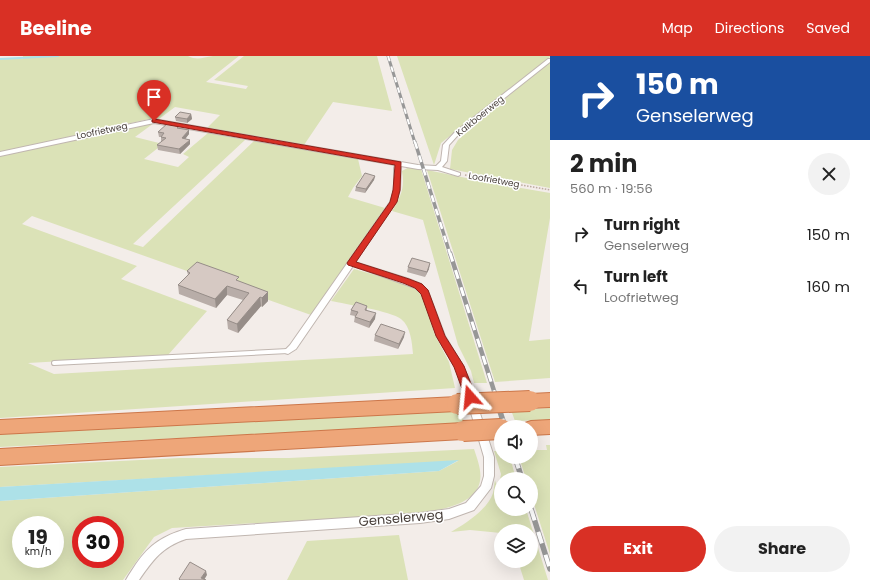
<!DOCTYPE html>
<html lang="en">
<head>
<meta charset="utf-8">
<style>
  body { margin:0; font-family:Poppins,sans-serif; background:#f2f2f2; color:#222; height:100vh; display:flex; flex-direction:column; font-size:15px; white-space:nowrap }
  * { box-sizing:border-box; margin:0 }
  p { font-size:13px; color:#767676 }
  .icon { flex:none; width:22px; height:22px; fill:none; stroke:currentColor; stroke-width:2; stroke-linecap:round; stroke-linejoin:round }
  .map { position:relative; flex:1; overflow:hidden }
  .details { display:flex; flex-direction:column; background:#fff; width:320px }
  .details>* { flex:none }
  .banner { background:#1a4fa0; color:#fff; overflow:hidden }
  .controls { position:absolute; left:494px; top:364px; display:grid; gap:8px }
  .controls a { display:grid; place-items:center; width:44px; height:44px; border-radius:50%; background:#fff; box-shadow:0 4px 16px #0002; font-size:20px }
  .speed { position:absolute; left:12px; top:460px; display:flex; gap:8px; font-size:20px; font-weight:700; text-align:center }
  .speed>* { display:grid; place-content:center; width:52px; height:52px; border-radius:50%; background:#fff; box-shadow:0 4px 16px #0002; line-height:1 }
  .speed small { font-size:10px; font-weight:400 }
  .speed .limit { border:6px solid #d22; background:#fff; color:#111 }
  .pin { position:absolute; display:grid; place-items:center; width:34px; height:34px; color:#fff; margin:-41px -17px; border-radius:50% 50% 50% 0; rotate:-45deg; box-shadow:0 0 4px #0007 }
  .pin .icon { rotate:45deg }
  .me { position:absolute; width:44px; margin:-22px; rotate:342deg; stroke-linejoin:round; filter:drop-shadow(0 0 3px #0008) }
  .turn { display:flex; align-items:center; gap:14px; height:84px; padding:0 20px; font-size:18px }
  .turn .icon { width:52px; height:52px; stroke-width:2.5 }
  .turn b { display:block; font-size:28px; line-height:34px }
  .round { display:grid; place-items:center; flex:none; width:42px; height:42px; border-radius:21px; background:#f2f2f2 }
  .head { display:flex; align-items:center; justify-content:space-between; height:68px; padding:0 20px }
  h1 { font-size:24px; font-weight:700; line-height:30px }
  .primary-button { display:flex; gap:8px; margin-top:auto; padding:8px 20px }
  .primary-button a { flex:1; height:46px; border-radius:24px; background:#d93025; color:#fff; font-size:16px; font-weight:700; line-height:46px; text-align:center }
  .primary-button a+a { background:#f2f2f2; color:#222 }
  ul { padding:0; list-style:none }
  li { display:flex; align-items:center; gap:12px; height:52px; padding:0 20px }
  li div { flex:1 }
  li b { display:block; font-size:15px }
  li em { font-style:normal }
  header { display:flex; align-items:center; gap:24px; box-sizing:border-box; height:56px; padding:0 20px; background:#d93025; color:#fff }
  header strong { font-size:19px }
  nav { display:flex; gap:22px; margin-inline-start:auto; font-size:14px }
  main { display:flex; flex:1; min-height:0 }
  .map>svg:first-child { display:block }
  .green { fill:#dbe2b7; fill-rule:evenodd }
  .water { fill:#ade1e8 }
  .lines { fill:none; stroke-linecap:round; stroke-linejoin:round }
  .stream { stroke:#ade1e8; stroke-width:2 }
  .service-casing { stroke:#c0b6b0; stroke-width:6 }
  .minor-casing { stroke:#c0b6b0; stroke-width:2 }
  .motorway-casing { stroke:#cc774a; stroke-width:2 }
  .path { stroke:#bdaaa0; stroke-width:1.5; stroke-dasharray:1.5 1.5; stroke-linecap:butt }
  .service { stroke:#fff; stroke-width:4 }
  .minor { fill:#fff; fill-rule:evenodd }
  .motorway { fill:#eea679; fill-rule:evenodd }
  .rail-far3-casing { stroke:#979797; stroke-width:3 }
  .rail-far2-casing { stroke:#979797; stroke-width:3.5 }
  .rail-far1-casing { stroke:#979797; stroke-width:4.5 }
  .rail-casing { stroke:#979797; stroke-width:5.5 }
  .rail-far3 { stroke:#fff; stroke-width:2; stroke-dasharray:5.5; stroke-linecap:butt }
  .rail-far2 { stroke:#fff; stroke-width:2.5; stroke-dasharray:7; stroke-linecap:butt }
  .rail-far1 { stroke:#fff; stroke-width:3; stroke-dasharray:9; stroke-linecap:butt }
  .rail { stroke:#fff; stroke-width:4; stroke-dasharray:12; stroke-linecap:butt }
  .motorway-bridge-casing { stroke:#cc774a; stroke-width:22; stroke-linecap:butt }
  .motorway-bridge { stroke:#eea679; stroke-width:20 }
  .wall { fill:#b8ada8 }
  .shaded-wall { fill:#968d88 }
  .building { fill:#d6c9c3; stroke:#968d88 }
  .route { fill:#d93025; stroke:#8d1f18 }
  .labels { text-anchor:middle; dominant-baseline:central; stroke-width:3; stroke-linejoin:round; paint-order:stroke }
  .far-street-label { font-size:9px; fill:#463d38; stroke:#fff }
  .near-street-label { font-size:13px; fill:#463d38; stroke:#fff }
</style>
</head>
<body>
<header>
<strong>Beeline</strong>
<nav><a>Map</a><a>Directions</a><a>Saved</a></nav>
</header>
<main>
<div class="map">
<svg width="550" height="524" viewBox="0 0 550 524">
  <rect width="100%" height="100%" fill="#f3ede9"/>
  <path class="green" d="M23,0H188C198,5 203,1 213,0C221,0 231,0 239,0L206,26L246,33L248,30L214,24L244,0H377L392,55L333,46L304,89L207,72L220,59L175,51L159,63L154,62L0,96V3H23Z
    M397,0H550V1L441,87L434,109Z
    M550,6V132L450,113L452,94L458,84L513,36Z
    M152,67H154L135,81L163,88L144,103L178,111L189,101L183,98L208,77L245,84L133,188L143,191L254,85L358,103L362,120L353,132L348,141L385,152L311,259L32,160L22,168L137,210L121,223L207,255L168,299L28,307L54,318L413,298C412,287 411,271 401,263C391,255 345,248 331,245L354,213L404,227L417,233L426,247L434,277L449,306L455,332L0,362V100Z
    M409,111L421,113L487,327H474L471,315L458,289L423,164L392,155C401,141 405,131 402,115Z
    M427,114L486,126L550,137V162L529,285L550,283V322L495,326Z
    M550,352V364L515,365L511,354Z
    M460,355L465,368L0,391V376Z
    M546,389H550V498L531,439V423H526L519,401H531V394H547Z
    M474,393C477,402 482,415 480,425C475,455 418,457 394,459L172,472L154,481L123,524H0V445L439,415L458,405L0,431V411L180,402H289ZM21,469H55V503H21ZM81,469H115V503H81Z
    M494,395H501V401H510L516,423H501V453H526L548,524H524L518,505H531V475H501V477L470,474L451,476C465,468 488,453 493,437C494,433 494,428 495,424L498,434L501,418Z
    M399,479L408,524H287L307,485Z"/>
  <path class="water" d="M459,404L439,415L0,445V431Z"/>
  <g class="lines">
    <path class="stream" d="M0,3L58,0"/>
    <defs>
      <path id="service" d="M54,307L288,295"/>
      <path id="minor" d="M548,3H550V6L459,78L449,89L447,105L442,111L460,117V119L458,120L438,114L418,113L401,110L400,134L396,146L355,206L409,223L421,228L428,235L445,280L463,310L470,326L494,401V420L491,432L474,454L449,463L420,467L186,483C162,491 153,504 139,524H126C129,518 133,513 136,508C150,488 163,480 186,473L420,457L449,453L466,447L481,430L484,420V401L462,326L455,311L437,280L422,238L415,232L353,210L296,293L288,298L285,297L284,295L290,289L390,146L394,134V112L395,109L154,67L0,100V96L154,63L418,109L436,110L441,105L443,89L455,76Z"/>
      <path id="motorway" d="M550,337V351L530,352L524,350L521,345L524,340L530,338Z
        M457,341L463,343L466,348L463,353L457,355L0,378V364Z
        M550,364V378L531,379V371H523L525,367L531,365Z
        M463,367L469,370L472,375L469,380L463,383L0,409V393Z"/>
    </defs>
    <use href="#service" class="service-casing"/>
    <use href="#minor" class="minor-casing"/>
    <use href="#motorway" class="motorway-casing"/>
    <path class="path" d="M465,119L550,134"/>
    <use href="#service" class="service"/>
    <use href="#minor" class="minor"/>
    <use href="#motorway" class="motorway"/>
    <defs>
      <path id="rail-far3" d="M388,0L415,87"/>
      <path id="rail-far2" d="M415,86L450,198"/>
      <path id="rail-far1" d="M450,197L496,341"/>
      <path id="rail" d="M495,340L505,371
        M515,401L522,423
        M531,453L550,513"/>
    </defs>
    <use href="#rail-far3" class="rail-far3-casing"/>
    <use href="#rail-far2" class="rail-far2-casing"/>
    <use href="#rail-far1" class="rail-far1-casing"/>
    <use href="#rail" class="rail-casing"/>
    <use href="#rail-far3" class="rail-far3"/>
    <use href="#rail-far2" class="rail-far2"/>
    <use href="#rail-far1" class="rail-far1"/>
    <use href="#rail" class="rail"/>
    <defs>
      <path id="motorway-bridge" d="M457,348L530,345
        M463,375L501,373"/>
    </defs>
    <use href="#motorway-bridge" class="motorway-bridge-casing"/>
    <use href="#motorway-bridge" class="motorway-bridge"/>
  </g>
  <path class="wall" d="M191,58L192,63L187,67L176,65L175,61Z
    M181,73L189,78L185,83L190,88L180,98L158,94L157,89L162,85H161V81H159L158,76Z
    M375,120L374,124L365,137L355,135L356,131Z
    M408,211L429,213L425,221L407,216Z
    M187,215L239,225L268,245L262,251L261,250L238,277L228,273L227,264L243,244L227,239L216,252L179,238L178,229L188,219Z
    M367,250V254L375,263L369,272L354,266L355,260L350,259L351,254Z
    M375,279L404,281L398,293L374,285Z"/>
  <path class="shaded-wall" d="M191,58L192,63L187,67V63Z
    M189,74V78L182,87V82Z
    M190,84V88L180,98L179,93Z
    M375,120L374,124L365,137L366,133Z
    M430,207L429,213L425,221L427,216Z
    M227,230V239L216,252L215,243Z
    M268,236V245L262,251V242Z
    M260,241L261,250L238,277L237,268Z
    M376,257L375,263L369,272L370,266Z
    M405,276L404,281L398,293L399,288Z
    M206,515L207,519L204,524L201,522Z"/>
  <path class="building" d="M180,56L191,58L187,63L175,61Z
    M168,67L180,69L177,72L189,74L182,82L190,84L179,93L157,89L166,82L161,81L164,77L158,76Z
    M365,117L375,120L366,133L356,131Z
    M412,202L430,207L427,216L408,211Z
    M197,206L239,221L236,224L268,236L262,242L260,241L237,268L227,264L249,237L227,230L215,243L178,229L190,217L187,215Z
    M356,246L367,250L365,254L376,257L370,266L355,261L358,256L351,254Z
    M381,268L405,276L399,288L375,279Z
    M190,506L206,515L201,522L206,524H180L179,523Z"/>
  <path class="route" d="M154,63L401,106L400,134L397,146L356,206L409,223L422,228L428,234L445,280L464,310L476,341L474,344L470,345L467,344L465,341L454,311L436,280L421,238L415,232L403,227L348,209L347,207L390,146L393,134L395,109L152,66V64Z"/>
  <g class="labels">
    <g class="far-street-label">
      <text transform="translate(480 60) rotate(-39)">Kalkboerweg</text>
      <text transform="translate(102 75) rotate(-12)">Loofrietweg</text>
      <text transform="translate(494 124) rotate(10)">Loofrietweg</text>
    </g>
    <g class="near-street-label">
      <text transform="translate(401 462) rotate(-5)">Genselerweg</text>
    </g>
  </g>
</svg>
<div class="controls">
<a><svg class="icon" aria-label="sound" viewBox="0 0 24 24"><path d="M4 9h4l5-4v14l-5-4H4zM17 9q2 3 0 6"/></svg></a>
<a><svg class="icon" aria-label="search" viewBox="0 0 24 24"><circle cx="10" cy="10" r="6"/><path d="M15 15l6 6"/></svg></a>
<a><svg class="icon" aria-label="layers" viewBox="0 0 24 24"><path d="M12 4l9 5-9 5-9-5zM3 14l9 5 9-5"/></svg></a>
</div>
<div class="speed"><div>19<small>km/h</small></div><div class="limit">30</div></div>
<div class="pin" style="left:154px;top:65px;background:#d93025"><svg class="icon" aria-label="arrive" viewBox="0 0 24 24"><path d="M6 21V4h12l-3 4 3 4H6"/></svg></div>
<svg class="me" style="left:470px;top:341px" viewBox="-20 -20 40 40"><path d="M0-17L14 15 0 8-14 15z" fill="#d93025" stroke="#fff" stroke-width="4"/></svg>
</div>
<section class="details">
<div class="banner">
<div class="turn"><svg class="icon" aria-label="right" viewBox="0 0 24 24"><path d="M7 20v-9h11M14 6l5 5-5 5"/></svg><div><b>150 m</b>Genselerweg</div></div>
</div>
<div class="head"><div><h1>2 min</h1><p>560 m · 19:56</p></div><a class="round"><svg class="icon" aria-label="close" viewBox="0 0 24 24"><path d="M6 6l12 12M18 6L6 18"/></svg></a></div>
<ul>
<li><svg class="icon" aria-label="right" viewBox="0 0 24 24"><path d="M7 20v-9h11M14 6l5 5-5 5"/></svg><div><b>Turn right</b><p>Genselerweg</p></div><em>150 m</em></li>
<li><svg class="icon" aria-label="left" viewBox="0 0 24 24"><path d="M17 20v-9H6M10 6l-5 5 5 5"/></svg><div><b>Turn left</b><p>Loofrietweg</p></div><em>160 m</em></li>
</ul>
<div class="primary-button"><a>Exit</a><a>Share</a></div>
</section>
</main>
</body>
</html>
